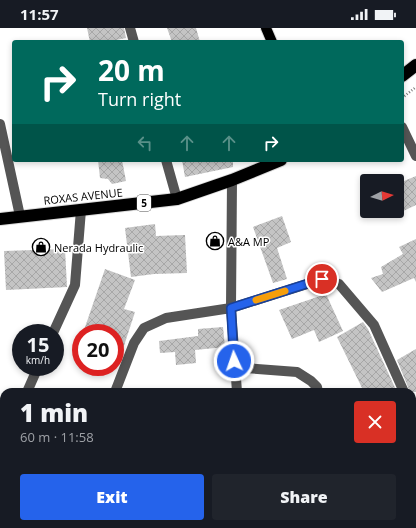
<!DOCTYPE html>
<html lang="en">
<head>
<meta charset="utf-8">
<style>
  body { margin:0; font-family:"Open Sans",sans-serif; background:#20242c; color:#f1f3f6; height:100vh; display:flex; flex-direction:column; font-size:15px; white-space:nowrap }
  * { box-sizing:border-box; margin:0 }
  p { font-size:13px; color:#9ea1a6 }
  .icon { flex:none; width:22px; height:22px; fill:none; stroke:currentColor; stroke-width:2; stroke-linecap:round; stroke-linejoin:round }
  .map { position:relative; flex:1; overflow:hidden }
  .panel { position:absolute; left:0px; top:360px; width:416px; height:140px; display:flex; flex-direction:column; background:#171b24; border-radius:12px 12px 0 0; box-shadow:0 2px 6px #0003 }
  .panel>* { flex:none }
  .banner { position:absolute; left:12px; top:12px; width:392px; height:122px; border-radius:4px; box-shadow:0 2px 6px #0003; background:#00695c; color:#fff; overflow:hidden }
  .needle { width:26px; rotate:85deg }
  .tools { position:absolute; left:360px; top:146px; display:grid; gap:8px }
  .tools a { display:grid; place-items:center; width:44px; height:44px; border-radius:4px; background:#171b24; box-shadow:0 2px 6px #0003; font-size:20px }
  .speed { position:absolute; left:12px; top:296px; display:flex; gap:8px; font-size:20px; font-weight:700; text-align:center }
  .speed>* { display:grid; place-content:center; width:52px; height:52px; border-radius:50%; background:#171b24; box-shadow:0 2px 6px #0003; line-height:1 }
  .speed small { font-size:10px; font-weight:400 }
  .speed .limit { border:6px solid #d22; background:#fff; color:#111 }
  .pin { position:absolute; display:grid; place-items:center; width:34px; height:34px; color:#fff; margin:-17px; border:2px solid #fff; border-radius:50%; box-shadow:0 1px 4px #0007 }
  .me { position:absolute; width:44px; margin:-22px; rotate:357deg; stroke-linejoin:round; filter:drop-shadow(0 0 3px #0008) }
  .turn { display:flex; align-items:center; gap:14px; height:84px; padding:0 20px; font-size:18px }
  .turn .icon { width:52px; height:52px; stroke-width:2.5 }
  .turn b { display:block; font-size:28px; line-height:34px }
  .lanes { display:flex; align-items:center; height:38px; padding:0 20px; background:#0003; justify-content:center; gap:20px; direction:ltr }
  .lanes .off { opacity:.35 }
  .round { display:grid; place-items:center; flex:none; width:42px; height:42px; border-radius:4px; background:#20242c }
  .overview { display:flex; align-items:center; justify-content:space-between; height:68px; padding:0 20px }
  h1 { font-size:24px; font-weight:800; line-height:30px }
  .action { display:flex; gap:8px; margin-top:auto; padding:8px 20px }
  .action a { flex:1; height:46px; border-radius:4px; background:#2563eb; color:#fff; font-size:16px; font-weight:800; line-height:46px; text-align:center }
  .action a+a { background:#20242c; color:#f1f3f6 }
  .status { display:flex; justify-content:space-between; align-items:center; height:28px; padding:0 20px; background:#171b24; direction:ltr }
  .status svg { height:11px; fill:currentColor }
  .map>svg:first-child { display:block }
  .building { fill:url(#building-cross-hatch) }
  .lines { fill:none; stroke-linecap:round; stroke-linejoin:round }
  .major-casing { stroke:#dbdbdb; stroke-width:12 }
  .highway-casing { stroke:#dbdbdb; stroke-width:14 }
  .path { stroke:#777; stroke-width:2.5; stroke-dasharray:1 2; stroke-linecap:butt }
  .minor { stroke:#555; stroke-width:10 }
  .major { stroke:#000; stroke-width:10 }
  .highway { stroke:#000; stroke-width:12 }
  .route-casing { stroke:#184099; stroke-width:10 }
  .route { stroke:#2563eb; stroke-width:7 }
  .slow { stroke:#f59e0b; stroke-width:7 }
  .labels { text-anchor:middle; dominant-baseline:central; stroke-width:3; stroke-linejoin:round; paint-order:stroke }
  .shield { fill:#fff; stroke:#4c4c4c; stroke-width:1 }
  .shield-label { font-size:10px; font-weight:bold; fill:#000 }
  .street-label { font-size:11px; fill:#000; stroke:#fff }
  .poi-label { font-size:11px; fill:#000; stroke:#fff; text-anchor:start }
</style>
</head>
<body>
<div class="status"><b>11:57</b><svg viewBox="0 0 49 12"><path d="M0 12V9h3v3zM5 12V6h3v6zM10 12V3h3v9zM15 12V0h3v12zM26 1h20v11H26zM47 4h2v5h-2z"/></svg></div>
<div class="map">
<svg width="416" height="500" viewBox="0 0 416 500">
  <defs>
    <pattern id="building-cross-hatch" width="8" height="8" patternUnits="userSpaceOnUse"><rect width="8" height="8" fill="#c4c4c4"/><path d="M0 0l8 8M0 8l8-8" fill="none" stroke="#a7a7a7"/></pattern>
  </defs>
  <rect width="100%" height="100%" fill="#fff"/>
  <path class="building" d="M87,0H124L126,10L106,14H90Z
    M167,0H196L200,14H172Z
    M98,132H122L126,153L112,156L108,151L100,150Z
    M182,132H233V139L185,149Z
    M416,148V177L397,186V156Z
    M282,188L291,214L277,220L287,251L273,255L253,199Z
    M155,196L156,208L185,207L187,245L154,246L131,249L125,200Z
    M416,211V254L414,250L382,264L371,250L383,246L381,239L403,226L399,219Z
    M65,221L67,259L6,262L4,223Z
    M105,241L135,252L124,281L135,284L118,336H115V305H83Z
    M326,266L343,303L319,314L314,302L292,311L279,282Z
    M363,294L368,301L397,364H364L337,309Z
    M223,299L225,319L195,322L196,335L176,337L175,324L160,325L159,313L198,308V301Z
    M416,321V364H410L397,332Z"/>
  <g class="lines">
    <defs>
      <path id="major" d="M266,0L272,14"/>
      <path id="highway" d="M402,48L416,37
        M0,191L177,171L232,152L281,132"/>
    </defs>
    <use href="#major" class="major-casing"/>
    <use href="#highway" class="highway-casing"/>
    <path class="path" d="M402,70L416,59"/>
    <path class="minor" d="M130,0L134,14
      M0,96L20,188
      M402,99L416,128
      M166,132L177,171
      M232,152L231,280L237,364
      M53,305L75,257L81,182
      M234,333L245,340L297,344L311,353L317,359L318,364
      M27,364L38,339
      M115,364L134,315L144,300L166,290L231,280L323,251L339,256L374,297L404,364
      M412,381L416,390
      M412,450L416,448
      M384,496L386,500
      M62,500L64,496
      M300,500L309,496"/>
    <use href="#major" class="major"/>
    <use href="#highway" class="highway"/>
  </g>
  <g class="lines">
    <defs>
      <path id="route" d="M234,333L231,280L322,251"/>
    </defs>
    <use href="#route" class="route-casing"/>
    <use href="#route" class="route"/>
    <path class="slow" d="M256,272L285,263"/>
  </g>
  <defs>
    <symbol id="shop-ring" viewBox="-11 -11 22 22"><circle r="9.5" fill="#fff" stroke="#000" stroke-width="1.5"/><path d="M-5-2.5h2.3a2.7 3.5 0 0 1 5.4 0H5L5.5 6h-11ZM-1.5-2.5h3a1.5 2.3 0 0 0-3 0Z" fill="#000"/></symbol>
  </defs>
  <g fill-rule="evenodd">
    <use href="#shop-ring" x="205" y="203" width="20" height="20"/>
    <use href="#shop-ring" x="31" y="209" width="20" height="20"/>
  </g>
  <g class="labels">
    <rect class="shield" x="137" y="167" width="14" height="16" rx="3"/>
    <g class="shield-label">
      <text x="144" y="175">5</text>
    </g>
    <g class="street-label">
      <text transform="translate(83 168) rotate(-6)">ROXAS AVENUE</text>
    </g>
    <g class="poi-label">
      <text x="228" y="213">A&amp;A MP</text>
      <text x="54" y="219">Nerada Hydraulic</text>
    </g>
  </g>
</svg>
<div class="tools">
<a><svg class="needle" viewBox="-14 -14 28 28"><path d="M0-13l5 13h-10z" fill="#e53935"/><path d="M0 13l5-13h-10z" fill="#9ea1a6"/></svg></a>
</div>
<div class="speed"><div>15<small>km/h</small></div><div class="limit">20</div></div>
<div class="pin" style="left:322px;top:251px;background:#d93025"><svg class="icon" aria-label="arrive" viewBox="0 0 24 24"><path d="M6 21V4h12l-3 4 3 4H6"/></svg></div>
<svg class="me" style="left:234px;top:333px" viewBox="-20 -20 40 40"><circle r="17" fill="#2563eb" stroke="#fff" stroke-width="3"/><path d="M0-11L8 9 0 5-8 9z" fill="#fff"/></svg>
<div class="banner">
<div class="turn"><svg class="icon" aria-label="right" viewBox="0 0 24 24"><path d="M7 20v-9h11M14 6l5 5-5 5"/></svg><div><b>20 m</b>Turn right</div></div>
<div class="lanes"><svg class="icon off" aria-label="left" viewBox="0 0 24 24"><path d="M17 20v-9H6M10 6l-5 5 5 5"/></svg><svg class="icon off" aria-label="ahead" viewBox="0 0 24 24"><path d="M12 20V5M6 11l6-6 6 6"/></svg><svg class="icon off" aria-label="ahead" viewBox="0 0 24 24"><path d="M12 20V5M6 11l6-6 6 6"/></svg><svg class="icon" aria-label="right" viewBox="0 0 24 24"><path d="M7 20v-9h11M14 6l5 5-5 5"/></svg></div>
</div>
<section class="panel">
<div class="overview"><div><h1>1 min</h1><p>60 m · 11:58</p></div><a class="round" style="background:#d93025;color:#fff"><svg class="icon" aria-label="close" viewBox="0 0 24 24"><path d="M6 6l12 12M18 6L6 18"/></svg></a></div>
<div class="action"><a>Exit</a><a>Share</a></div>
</section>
</div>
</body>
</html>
